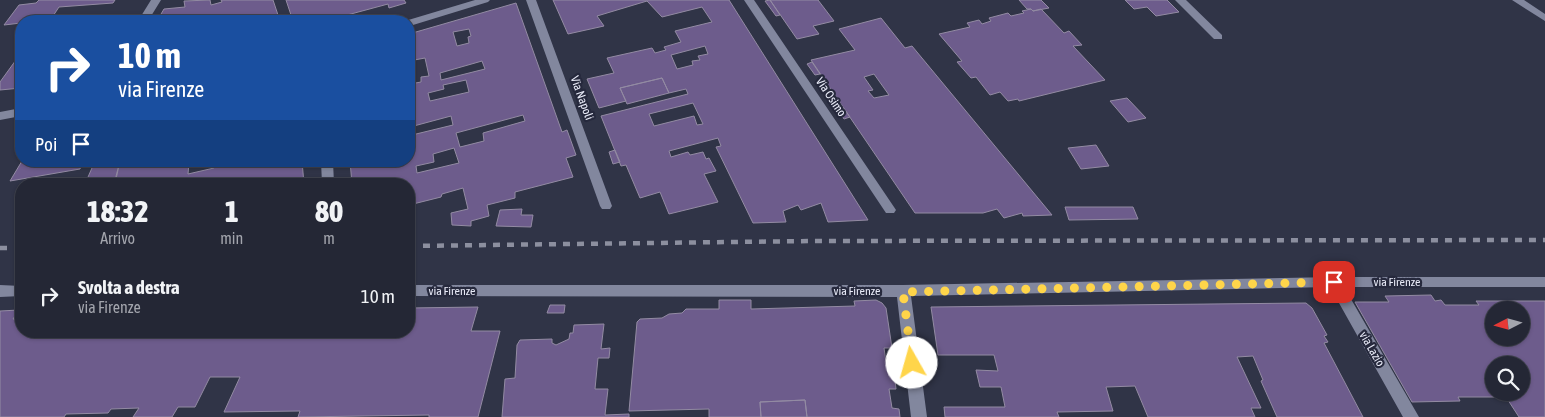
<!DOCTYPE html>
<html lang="it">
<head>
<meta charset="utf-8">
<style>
  body { margin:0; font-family:"Asap Condensed",sans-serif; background:#303341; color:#f1f3f6; height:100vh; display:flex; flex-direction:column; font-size:19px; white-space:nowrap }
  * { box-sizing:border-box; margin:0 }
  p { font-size:16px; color:#a3a5ad }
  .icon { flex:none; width:28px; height:28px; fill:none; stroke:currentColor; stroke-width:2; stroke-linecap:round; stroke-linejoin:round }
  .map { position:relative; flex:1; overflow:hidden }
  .details { position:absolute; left:15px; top:178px; width:400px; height:160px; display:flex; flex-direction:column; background:#242735; border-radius:20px; box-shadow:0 1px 4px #0004,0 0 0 1px #414450 }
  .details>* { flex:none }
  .banner { position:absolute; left:15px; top:15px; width:400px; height:152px; border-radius:20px; box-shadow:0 1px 4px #0004,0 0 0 1px #414450; background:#1a4fa0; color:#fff; overflow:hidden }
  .needle { width:32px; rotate:264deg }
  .controls { position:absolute; left:1485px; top:301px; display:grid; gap:10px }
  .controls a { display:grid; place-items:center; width:45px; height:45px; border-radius:50%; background:#242735; box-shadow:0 1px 4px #0004,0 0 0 1px #414450; font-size:25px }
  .pin { position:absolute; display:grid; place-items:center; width:42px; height:42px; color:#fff; margin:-21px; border-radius:10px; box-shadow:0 2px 8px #0006 }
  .me { position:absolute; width:55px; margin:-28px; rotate:353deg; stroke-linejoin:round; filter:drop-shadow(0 0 4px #0008) }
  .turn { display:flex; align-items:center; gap:18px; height:105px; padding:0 20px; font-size:22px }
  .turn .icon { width:65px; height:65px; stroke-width:2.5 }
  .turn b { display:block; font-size:35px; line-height:42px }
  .then { display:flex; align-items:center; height:48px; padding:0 20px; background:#0003; gap:10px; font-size:19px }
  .eta { display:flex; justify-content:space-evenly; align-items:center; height:85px; text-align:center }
  .eta b { font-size:30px; font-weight:800; line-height:35px }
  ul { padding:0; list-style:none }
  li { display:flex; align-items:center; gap:15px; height:65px; padding:0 20px }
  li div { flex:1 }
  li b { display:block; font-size:19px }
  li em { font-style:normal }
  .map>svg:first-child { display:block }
  .building { fill:#6d5c8c; stroke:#938ba3; fill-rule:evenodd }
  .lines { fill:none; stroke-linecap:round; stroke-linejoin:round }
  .street { fill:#82879e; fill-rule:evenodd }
  .rail { stroke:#8c8f9f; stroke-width:4.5; stroke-dasharray:7 7; stroke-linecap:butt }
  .route { stroke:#ffd54a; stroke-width:9; stroke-dasharray:0 16.2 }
  .labels { text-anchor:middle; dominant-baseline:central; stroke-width:4.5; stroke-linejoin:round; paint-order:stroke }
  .street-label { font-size:12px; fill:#e9ebf8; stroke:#26293d }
</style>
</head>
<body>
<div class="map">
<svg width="1545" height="417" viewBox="0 0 1545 417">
  <rect width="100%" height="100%" fill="#303447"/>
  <path class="building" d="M39,0H115L113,3L59,7L51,19L71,16L68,21H21V23L4,25L19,5L36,3Z
    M210,0L211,5L222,2L221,0H273L280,21H157L164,9L185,7L184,1Z
    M286,0H404L406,3L389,8L388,4L325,21H293Z
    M553,0H729L868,220L828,222L821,203L801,210L798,205L783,211L786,222L753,223L716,147L721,146L718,138L669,151L671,157L688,152L690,155L703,152L706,159L709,158L716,171L704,174L718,202L669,214L660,192L640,198L626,165L621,166L601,116L688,94L686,89L669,93L662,78L620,88L626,101L599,108L587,79L614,73L607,58L652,48L655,53L666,50L664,47L681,42L675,31L712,22L702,7L662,17L647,1L597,16L604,26L568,34ZM705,46L708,54L698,56L700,60L692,61L693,65L677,69L671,55ZM693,103L703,124L697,125L694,116L654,126L649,114Z
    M770,0L780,15L776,16L765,1Z
    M770,0H818L834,21L813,26L819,34L797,39Z
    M1019,0H1041L1049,8L1033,11L1031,9H1027Z
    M1125,0H1167L1179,12L1156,16L1147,7L1134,9Z
    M516,3L562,132L567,130L576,155L566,158L573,177L515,192V198L487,205L489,216L471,221V226L452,225L451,213L468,209L463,188L442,194L441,197L409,205V184H352L350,161H409V77L410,84L421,82V77L429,76L425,58L409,61V34ZM469,29L471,36L468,37L469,43L457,46L453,32ZM482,61L485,69L441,80L440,73ZM466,80L469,92L430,101L428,93L444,89L443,85ZM523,115L525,121L483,133L484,141L460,147L456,133ZM451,116L453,125L412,135L410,127ZM454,148L459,163L417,173L416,166L434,162L433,154Z
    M1031,9L1033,11L1041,9L1064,33L1069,31L1082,45L1073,46L1105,80L1019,101L1018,99L1008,101L1000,92L990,95L976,77L971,78L957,62L962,61L939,34L970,27L967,23L979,20L982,24L991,21L989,18L1008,13L1011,16L1024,13L1022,11Z
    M881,18L905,48L912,46L1052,215L1023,216L1022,213L1004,218L997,209L983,213H915L811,60L855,50L839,29ZM874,74L889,95L874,98L868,91L873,90L864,77Z
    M21,53V88L0,90V82Z
    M812,62L820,74L815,75L807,64Z
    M662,78L669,93L627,104L620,88Z
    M830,89L850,117L844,119L825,91Z
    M1127,98L1146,118L1128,122L1110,101Z
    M1096,145L1109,166L1081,169L1068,148Z
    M615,150L620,162L613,164L609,152Z
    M22,161H83L80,169L10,181Z
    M95,161H120L116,179L85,184Z
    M120,161H195L189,163L188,174L214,168V161H302L304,184H153L154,180L134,184H114Z
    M1065,207H1133L1138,219L1069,220Z
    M522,209L521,215H533L531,227L496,226L500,210Z
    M1431,295L1435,301L1441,300L1445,305H1479L1476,301H1545V417H1519L1506,397H1458L1460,401L1412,402L1355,302H1389L1385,296ZM1494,310H1521V338H1494ZM1494,365H1521V392H1494Z
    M719,300H751V309L855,306L854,301L876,300L882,303L886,308L892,348H884L886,362H893L896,389H889L892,408L899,409L900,417H807L805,400L760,402L761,417H709V409L629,411L637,322L640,319L662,318L669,314L682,313L686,309H719Z
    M1306,303L1312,308L1327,335L1324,336L1328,342L1324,343L1363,417H1277L1261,381L1263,380L1253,356L1237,357L1261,408H1251L1255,417H1148L1135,386L1106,387L1113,411L1057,412L1059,417H945L944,407H1005L1001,387H980L976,370L998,371L994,355H938L931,307Z
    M550,305H565L564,313H547Z
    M478,307L471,331H500L478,417H429V415L298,417L300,411L224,412L240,377H210L195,407H178L172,417H133L139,408L111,409L108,413L66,414L64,417H0V311L19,310L13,319H21V331H409V308Z
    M604,324L601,349L610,348L609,358H598L595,389H608L605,415L629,414V417H502L505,379L515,378L517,345L520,340L552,339V343L556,345L569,339L570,333H573L574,325Z
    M805,400L807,417H761L760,402Z"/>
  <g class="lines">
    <path class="street" d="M151,0H161L148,21H138Z
      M475,0H490L488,2L413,25L409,26V21H405Z
      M526,0H536L612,206L610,209H602L600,206Z
      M744,0H754L894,207L896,210L894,213H886Z
      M1175,0H1186L1222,35V39H1214Z
      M1512,0H1524L1545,14V21Z
      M21,108V116L0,120V112Z
      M321,161H333L334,184H322Z
      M1334,277H1545V287H1344L1419,417H1403L1330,287L911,296L927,417H911L897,297L409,296V285H903Z
      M0,285L21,286V296L0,297Z"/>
    <path class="rail" d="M409,246L813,241L1545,240
      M0,248H21"/>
  </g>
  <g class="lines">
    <path class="route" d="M912,363L903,292L1334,282"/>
  </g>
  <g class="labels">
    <g class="street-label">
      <text transform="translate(831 97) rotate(56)">Via Osimo</text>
      <text transform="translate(582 98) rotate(70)">Via Napoli</text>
      <text x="1397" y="282">via Firenze</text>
      <text x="452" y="291">via Firenze</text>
      <text x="857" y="291">via Firenze</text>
      <text transform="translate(1372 349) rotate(60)">via Lazio</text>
    </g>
  </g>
</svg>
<div class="controls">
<a><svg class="needle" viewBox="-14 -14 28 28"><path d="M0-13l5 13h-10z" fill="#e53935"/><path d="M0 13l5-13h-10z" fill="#a3a5ad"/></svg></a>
<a><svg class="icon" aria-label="search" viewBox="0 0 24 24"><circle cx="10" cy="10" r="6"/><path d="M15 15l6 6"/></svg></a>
</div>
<div class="pin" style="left:1334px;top:282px;background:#d93025"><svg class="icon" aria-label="arrive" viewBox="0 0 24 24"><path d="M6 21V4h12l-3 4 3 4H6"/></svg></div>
<svg class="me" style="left:912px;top:363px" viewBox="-20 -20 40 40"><circle r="19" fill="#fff"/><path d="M0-13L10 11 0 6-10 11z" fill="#ffd54a"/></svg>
<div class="banner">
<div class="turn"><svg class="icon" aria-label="right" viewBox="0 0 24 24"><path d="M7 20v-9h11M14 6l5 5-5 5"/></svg><div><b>10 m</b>via Firenze</div></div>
<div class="then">Poi<svg class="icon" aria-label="arrive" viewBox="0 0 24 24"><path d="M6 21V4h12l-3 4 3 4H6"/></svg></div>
</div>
<section class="details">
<div class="eta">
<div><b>18:32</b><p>Arrivo</p></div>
<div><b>1</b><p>min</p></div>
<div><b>80</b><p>m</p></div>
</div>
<ul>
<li><svg class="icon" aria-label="right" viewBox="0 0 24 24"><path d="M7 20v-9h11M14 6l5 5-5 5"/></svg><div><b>Svolta a destra</b><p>via Firenze</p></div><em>10 m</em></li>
</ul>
</section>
</div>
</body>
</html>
